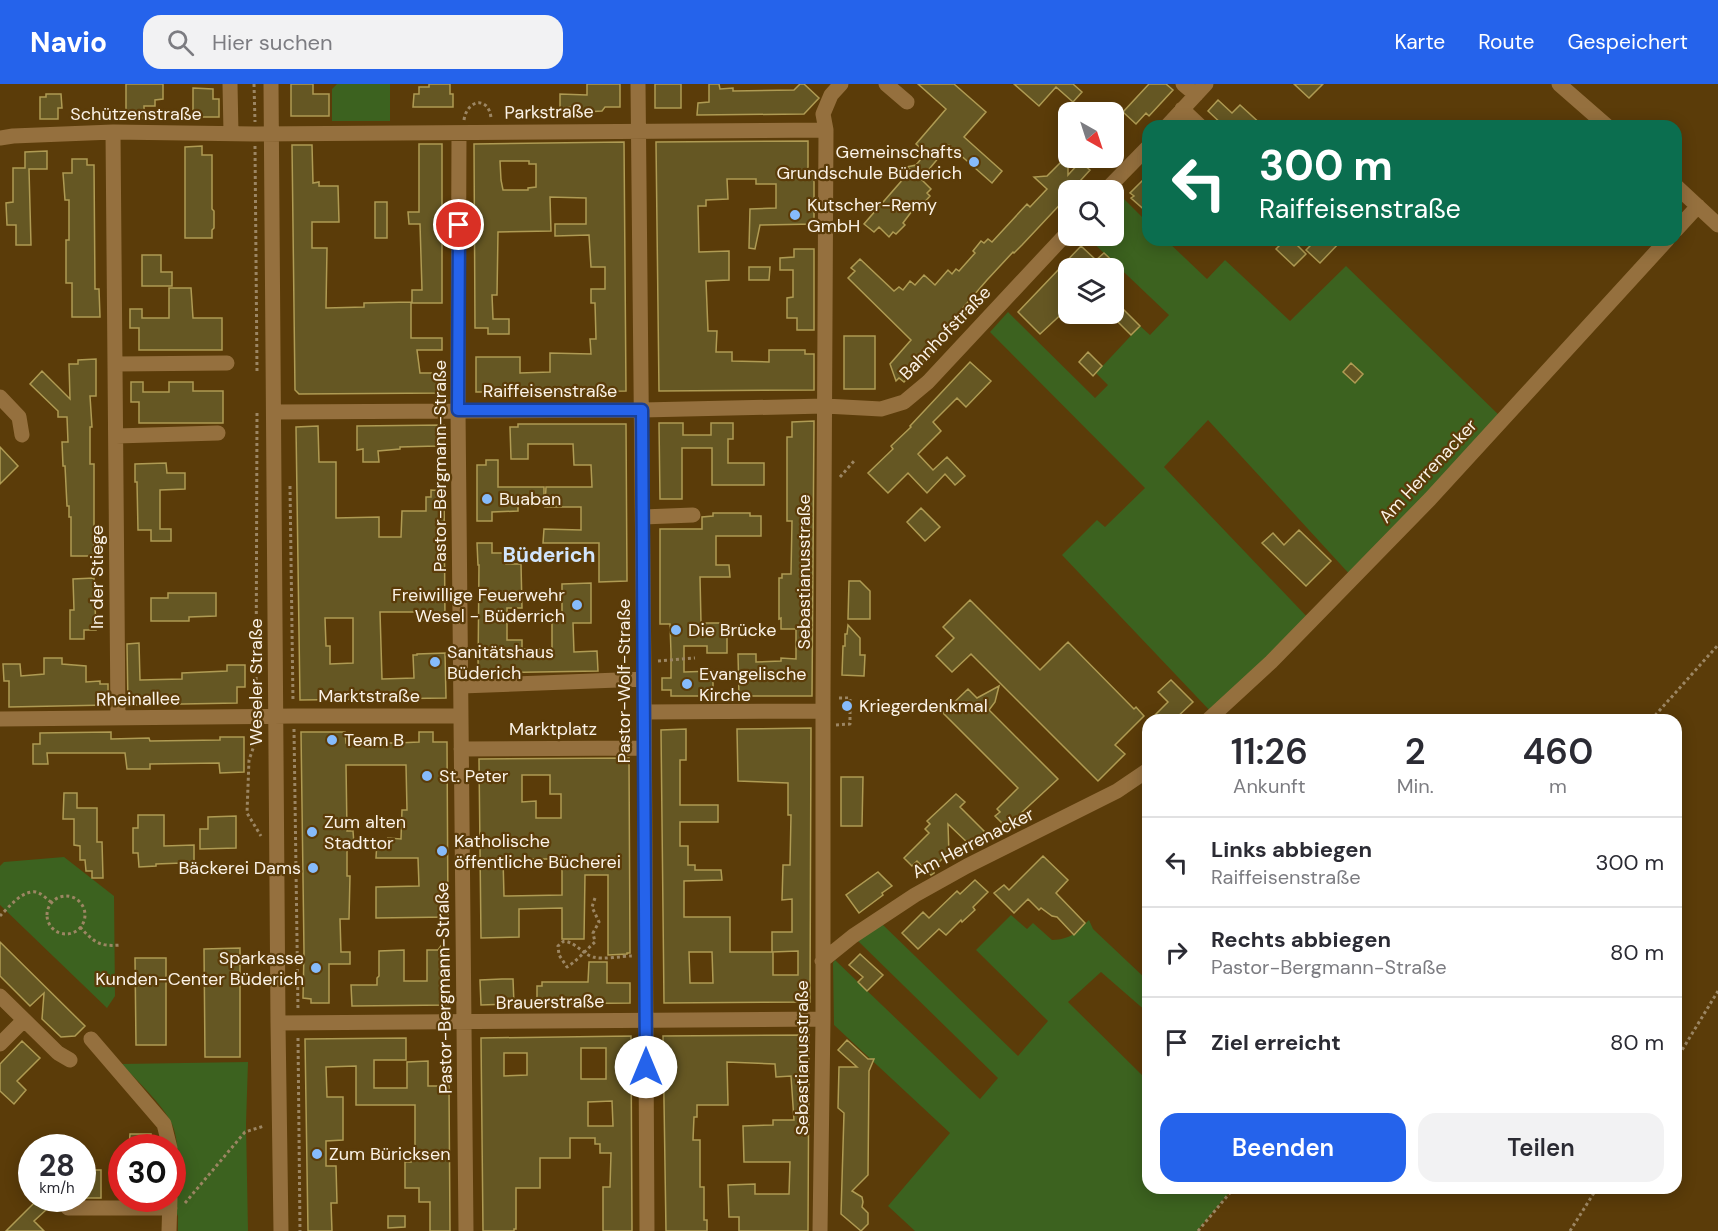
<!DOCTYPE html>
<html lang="de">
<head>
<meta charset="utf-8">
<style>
  body { margin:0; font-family:"DM Sans",sans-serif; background:#f2f2f3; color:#2b2b33; height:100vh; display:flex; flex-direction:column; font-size:22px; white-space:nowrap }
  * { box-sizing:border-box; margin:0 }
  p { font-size:20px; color:#7c7c81 }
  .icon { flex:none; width:33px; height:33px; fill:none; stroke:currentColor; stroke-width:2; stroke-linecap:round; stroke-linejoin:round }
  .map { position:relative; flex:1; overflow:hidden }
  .sheet { position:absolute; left:1142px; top:630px; width:540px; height:480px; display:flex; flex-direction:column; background:#fff; border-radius:18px; box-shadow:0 3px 15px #0003 }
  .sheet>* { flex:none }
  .banner { position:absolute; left:1142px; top:36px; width:540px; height:126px; border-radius:18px; box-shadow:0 3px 15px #0003; background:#0b6e4f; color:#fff; overflow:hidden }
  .needle { width:39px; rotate:141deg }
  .fabs { position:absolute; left:1058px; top:18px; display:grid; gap:12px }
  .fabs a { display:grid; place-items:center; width:66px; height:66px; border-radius:12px; background:#fff; box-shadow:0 3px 15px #0003; font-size:30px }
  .speed { position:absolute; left:18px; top:1050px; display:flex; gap:12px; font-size:30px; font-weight:700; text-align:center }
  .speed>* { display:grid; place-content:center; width:78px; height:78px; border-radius:50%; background:#fff; box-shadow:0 3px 15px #0003; line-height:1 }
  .speed small { font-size:15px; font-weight:400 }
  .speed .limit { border:9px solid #d22; background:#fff; color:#111 }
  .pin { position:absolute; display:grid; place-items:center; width:51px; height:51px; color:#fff; margin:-26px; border:3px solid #fff; border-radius:50%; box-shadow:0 2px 6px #0007 }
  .me { position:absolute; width:66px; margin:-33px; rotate:0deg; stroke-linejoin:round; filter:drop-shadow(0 0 4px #0008) }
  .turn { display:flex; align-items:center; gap:21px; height:126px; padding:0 18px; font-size:27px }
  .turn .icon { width:78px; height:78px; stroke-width:2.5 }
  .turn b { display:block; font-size:42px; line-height:51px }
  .eta { display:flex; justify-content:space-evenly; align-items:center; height:102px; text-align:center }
  .eta b { font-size:36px; font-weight:600; line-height:42px }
  .primary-button { display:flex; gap:12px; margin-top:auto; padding:12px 18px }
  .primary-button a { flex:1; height:69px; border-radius:18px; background:#2563eb; color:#fff; font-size:24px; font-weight:600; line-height:69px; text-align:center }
  .primary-button a+a { background:#f2f2f3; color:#2b2b33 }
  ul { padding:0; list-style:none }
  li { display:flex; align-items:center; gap:18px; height:90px; padding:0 18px; border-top:2px solid #e1e1e2 }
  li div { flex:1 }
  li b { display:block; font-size:22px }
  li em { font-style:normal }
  header { display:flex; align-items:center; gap:36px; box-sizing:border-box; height:84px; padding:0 30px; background:#2563eb; color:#fff }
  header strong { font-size:28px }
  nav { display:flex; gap:33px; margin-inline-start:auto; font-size:21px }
  .search { width:420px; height:54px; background:#f2f2f3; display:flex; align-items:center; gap:15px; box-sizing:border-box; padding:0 21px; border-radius:18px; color:#7c7c81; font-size:22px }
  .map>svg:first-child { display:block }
  .green { fill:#3c621f }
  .building { fill:#655723; stroke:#af9b53; stroke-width:1.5; fill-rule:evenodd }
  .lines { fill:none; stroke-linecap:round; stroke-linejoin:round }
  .path { stroke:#9c8663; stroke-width:3; stroke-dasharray:3 3; stroke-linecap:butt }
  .minor { stroke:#95703e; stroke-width:15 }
  .route-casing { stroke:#184099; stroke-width:15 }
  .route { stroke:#2563eb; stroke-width:10 }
  .poi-dot { fill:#86bbfb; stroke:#5b3c09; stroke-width:2 }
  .labels { text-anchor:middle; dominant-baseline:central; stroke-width:4.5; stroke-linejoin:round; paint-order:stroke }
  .street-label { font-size:18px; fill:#fbf2e6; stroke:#5b3c09 }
  .poi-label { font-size:18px; fill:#fbf2e6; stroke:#5b3c09; text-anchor:start }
  .quarter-label { font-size:21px; font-weight:bold; fill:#d1e5fd; stroke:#5b3c09 }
</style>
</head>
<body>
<header>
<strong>Navio</strong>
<div class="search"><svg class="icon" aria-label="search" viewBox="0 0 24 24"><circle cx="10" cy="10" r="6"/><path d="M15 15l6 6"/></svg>Hier suchen</div>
<nav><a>Karte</a><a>Route</a><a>Gespeichert</a></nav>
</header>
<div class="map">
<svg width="1718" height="1147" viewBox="0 0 1718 1147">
  <rect width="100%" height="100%" fill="#5b3c09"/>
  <path class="green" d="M337,0H390V37H332V5Z
    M1118,109L1147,138L1148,156H1166L1207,195L1225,176L1290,237L1346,182L1504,336L1353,494L1208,336L1164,383L1311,537L1214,631L1062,471L1097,436L1105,443L1145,404L990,248L1008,228L1095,314L1108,301L1096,289L1140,242L1150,251L1169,231L1086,152H1113V115Z
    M64,773L114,812L115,912L107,924L0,821V782L4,778Z
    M1011,831L1027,845L1033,839L1052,856C1071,855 1076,849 1089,836L1093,845L1147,896V928L1101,888L1068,918L1147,996L1148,1104H1233L1197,1147H915L888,1122L950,1049L834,941L833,879L835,876L980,1015L998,994L856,855L881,839L1018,972L1048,937L976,866Z
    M248,978L246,1040L248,1147H178V1132L176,1128C176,1102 182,1063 172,1040C164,1022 135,994 121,980Z"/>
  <path class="building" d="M126,0H163V15L155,16V22H144V34H126Z
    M291,0H313V10H329V32H291Z
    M429,0H450V10H453V23H413L414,10H419V3H429Z
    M587,0H620V23H605L602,27L584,28H571V23L560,24V10L587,11Z
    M655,0H681V24H655Z
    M709,0H719L720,5L733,4V7L794,6L800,0H804L819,14L804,30L697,31L698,19L709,18Z
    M918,0H954L986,28L964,53L1002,87L992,99L949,61L921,95L931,105L927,109L930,112L921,122L918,119L903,139L905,141L896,150L893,148L889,153L879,143L874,148L864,140L911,86L907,83L916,81L926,69L916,60L946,25Z
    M1014,0H1073L1082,8L1073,18L1056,3L1039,22Z
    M1149,0H1166L1173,6L1149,32L1146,29L1136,40L1123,28Z
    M1294,0H1323L1309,14Z
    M193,4L213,5V15H219V33H193Z
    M46,10H61L62,24H58V35H40V13H46Z
    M1218,16L1232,29L1240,21L1263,42H1224L1208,27Z
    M808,57V90H814V140L760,141L755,165L749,164L750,125L776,124V100H756V95H727L728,115L706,116V122H698L699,168L729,167V196L706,197L708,247H717L716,268H732V277L769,278V266H805V270H814V306L659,307L656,58Z
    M624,58L626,307L476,308V273H520V289L550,288V269L591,270L590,255H596L595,219H591V205H605V183H591L589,151L555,152V140H586V114L550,113L551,147L498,148L497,211H492L493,235H509V250H488V244H475L474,60ZM500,77H529V80H536V103L528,104V106H503L501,96Z
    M419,60H442V219H412V206H422L420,140H409L408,128H419Z
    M292,61H312L313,99L319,98V102H338L339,138H312V164H327L326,224L364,223V219L411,218V254H442V266H417L420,289H443V309L299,310L295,306Z
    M202,62V71H212V125L214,127V144L212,146V154H185V63Z
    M47,67V85H29L31,161H16V141H7L6,119L13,118V84H25V68Z
    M1068,71V91L1080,78L1090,86L1080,97L1081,99L1074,106H1068V112L1022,161L1014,169L1013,168L987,196L962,225L967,230L904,298L899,294L896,297L890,280L911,256L848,194L855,187L851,184L860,175L894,207L899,203L903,206L910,197L915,201L924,191L935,201L948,186L952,190L956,185L959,187L975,169L973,167L981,157L984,159L988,155L992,158L1027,120L1030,123L1047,105L1034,93L1047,92Z
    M72,75H87V81H94L95,205H99L100,233H72V199H66V156H69V116H65L63,89H72Z
    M1148,91V129L1131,114L1134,112L1130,109Z
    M375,118H387V154H375Z
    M1285,156H1292L1306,170L1294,182L1276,165Z
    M1316,156H1342L1320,179L1306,166Z
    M1081,162L1096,176L1104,169L1120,184H1068V224L1040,250L1018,228Z
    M794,165H814V246H797V234H787V214L793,213V186H780V174L794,173Z
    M142,171H161V188H172V202H142Z
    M749,183H770L769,196H749Z
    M169,204H191L193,234H222V266H139V244H130V225H142V234H169Z
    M1119,221L1140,242L1131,251L1110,230H1113V227Z
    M844,252H875V305H844Z
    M1088,268L1102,282L1093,292L1079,278Z
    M96,275V312H90L92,343H90V380H94V472H71V433H69V422H67L65,382H63L62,358H68L67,333H58V327L30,300L42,287L70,315L69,280H78V276Z
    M970,278L991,297L966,323L957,314L933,338L941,347L918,370L933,386L947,373L965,392L955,401L945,390L927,409L908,389L888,409L868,389L893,365L891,362L911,343L910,342Z
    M1351,279L1363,290L1355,299L1343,288Z
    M131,298H143V308H169V298H193V307H223V339H139V318H131Z
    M814,337L812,612H739L738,570H756V578L781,577V574L796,575V545H781V534L779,535V494H782V490H791L792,437H787V353H792V338Z
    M659,339H683V351H711V339H733V355H728V379H764V401H712V364H682V415H660Z
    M518,340H626L627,497L599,498V459H543L544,445L581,446V423H545L546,403H592L591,381H574L573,360H528V375H511L510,343H518Z
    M444,341V359L437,360V362L400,363V365L378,367L379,378H363V365L357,366V342Z
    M318,342L319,378H336V434L379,433V453H401L402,427H426V413H431V406L444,407L445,536H422V528H380L382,595L414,594L413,571H417V570L445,569L446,614L300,616L296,343ZM325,534H353V579L330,580V562H326Z
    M0,363L18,382L0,400Z
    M486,376H498V403H544V414H518V427L492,428V437H477V381H486Z
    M166,379L167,389H185V405L160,406V445H171V457H151V446H138L137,398H135V380Z
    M921,424L940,443L925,457L907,438Z
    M713,429H750V432H761V452H716V481H729L730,493H700L701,539H727V569H707V562H684V588L713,587V612H671V606H662V594H671V569L670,540H660V445H702V433L713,432Z
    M1299,446L1331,477L1306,502L1262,459L1273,449L1284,461Z
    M477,459H492V469H506V480H521L522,524H507V556H522V565H552V533L562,532V500L591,499V539H573L574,568L597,567L598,587L478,589L479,481H478Z
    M94,494L96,546H84V555H70V526H74L73,495Z
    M849,497H860L870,507V535H848Z
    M168,509H216V532L189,533V537H151V514H168Z
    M970,516L1040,586L1068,558L1134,625L1136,623L1144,632L1115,661L1125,670L1098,697L971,570L952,588L936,572L954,554L943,543Z
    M848,541L860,554V571H865L864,592L842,591L843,562H845V550H847Z
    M139,559L140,596L182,595V589L227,587V581H245V603H237V619L128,621L127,560Z
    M44,574H62V580L86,582V598L100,597V600H108V621L9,623V597H4L3,580H20L21,592L44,590Z
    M1171,596L1193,618L1174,636H1150L1168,618L1158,608Z
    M999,602L995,618L989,626L1058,695L1006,743L995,732L1000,728L997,725L1018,704L943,629L968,605L977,614Z
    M811,644L810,918L664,919L661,646L686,645V676H680V721H718V738H680V762H688V781H695V786H721L722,796L684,797V833H730V868H773V891H798V867L772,868V848H792V815L782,816L783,781H790L791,731H788V699L738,697L737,645ZM689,868H712L713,899H690Z
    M111,648V655L149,654L150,657L220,656V653H244V688L220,689L219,679L150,680V685H127L125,669H47L48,680H33V660H40V649Z
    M301,648H345L346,659H397L419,658V648H433V658H447L448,833L376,834V803L419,802L418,774H376L377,757H388V754L401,755L402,726H407L406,681H346L347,747H353L354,760H347V792H350L349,835H340L341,868H350V880H329V919H311V915L303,914L304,868Z
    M629,674L630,869H627V870L608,871V791H585L584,855H562V824L519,825V853L481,854L479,675ZM522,691H550V710H561V734H536V717L522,718ZM503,775H562V811L504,812Z
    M841,693H863L862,742H841Z
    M64,709H77V724H97V758H102L103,794H92V787H86L85,776H80V762L74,761V735H63Z
    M956,710L965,718L960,723L985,748L971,762L948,740L949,771L945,774H943L934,783V789L931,791L917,777L912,782L904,774L929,749L925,745L930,740L927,737Z
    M138,731H164V762L194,761V789H182V779L156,780V782L139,783L138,769H133V744H138Z
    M236,732V764L200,765V745H208V733Z
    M1043,772L1068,796L1056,809L1085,839L1074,851L1057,833L1052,832L1041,824L1039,826L1028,815L1014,829L994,809L1004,801L1009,806Z
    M878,788L892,802L882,809L883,811L859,829L846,811Z
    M975,796L988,808L973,823L975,826L962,838L961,836L946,851L939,845L918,865L902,849L923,828L929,834L957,807L960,810Z
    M0,858L85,942L75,952L61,953L42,935L44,909L30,922L0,892Z
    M441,862L444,865H448V921L352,922L351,901H377V894L379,892V867L404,866V897H427V866H438Z
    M240,864V973H205L204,865Z
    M860,870L883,891L867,907L858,898L863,893L849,881Z
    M135,874H166V961H136Z
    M589,878H607V899H630V919L537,920V902H542V898H588Z
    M502,895H513L514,920L481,921L480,896Z
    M809,951L808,1147H739V1133H729L728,1101L755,1100V1110H789L790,1078H744L743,1042L773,1041V1036H794L791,992L776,993L775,980L727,978L728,1021H697V1033H694L693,1056H700V1103H704V1136H707V1147H666L663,952Z
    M631,952L632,1147H603V1103H610L611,1069H600V1060H595V1054H570V1074H540V1104H516V1145H514V1147H483L481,954ZM581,964H606V995H581ZM504,969H527V991L504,992ZM612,1017L613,1042H588V1018Z
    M406,954V976H374V1004H407V978L428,977V1002H449L450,1147H430V1118H419V1104H405V1078H411V1072H415V1021H356V982L326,983L327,1013H343V1056L326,1057V1082H336L337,1119H331L332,1147H308L305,955Z
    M847,956L868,975H874L869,987L868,1091L852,1107L862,1113L863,1118L862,1123L868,1129V1140L861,1147L841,1130L844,1029L838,1024L839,983H857L838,966Z
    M22,957L40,974L17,997L26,1006L14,1020L0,1007V980Z
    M130,1050H151V1064H129Z
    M86,1086H101V1114H82V1099H86Z
    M38,1115L47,1125L34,1137L44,1147H6Z
    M388,1132H405V1143L388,1144Z"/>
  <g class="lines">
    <path class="path" d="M254,0L255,38
      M464,36C467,15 489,12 491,34
      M255,62L257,287
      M840,393L854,377
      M290,402L293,617
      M658,577L695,574
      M256,620L257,329
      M1651,636L1718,561
      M836,641L850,640V614H837
      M294,645L298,926
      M256,647V656L249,676L247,729L261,752
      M47 831a19 19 0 1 1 38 0a19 19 0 1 1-38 0Z
      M595,814L592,823L599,838L593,849L595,858C586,866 578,876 567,883L559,871L558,862L564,857C577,859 581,869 593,873C603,876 622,872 632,872
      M0,832C9,823 22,806 36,808C41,809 47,815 52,819
      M80,843C94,858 99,863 120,861
      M298,954L300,1147
      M1676,976L1718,907
      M185,1119L245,1048L264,1042
      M1198,1147L1234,1104
      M1570,1147L1597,1104"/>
    <path class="minor" d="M230,0L231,49
      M271,0L278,939L281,1147
      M638,0L644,595L647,1147
      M886,0L907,18
      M1183,0L1196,11
      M1559,0L1607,42
      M1182,25L1200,42
      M1167,42L1206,0
      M113,48L118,634
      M459,49L458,326L466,1147
      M0,54L13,52L113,48L255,50L826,46
      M1676,102L1718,141
      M1106,106L1148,63
      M1676,146L1698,122
      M116,280L227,279
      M0,313L19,333L22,351
      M274,328L642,326L825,322L881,325L904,318L928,298L1068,148
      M116,352L218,349
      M643,433L693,431
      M461,602L644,595
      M644,628L823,627
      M0,635L293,632H461
      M1208,636L1271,578L1430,415L1667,156
      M461,665L644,664
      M822,877L853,852L915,811L967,782L1117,707L1148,686
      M0,912L58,969L70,976
      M278,939L823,935
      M91,955L164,1040L170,1064
      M0,960L24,936
      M68,1124H170
      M169,1147L170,1114
      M820,1147L823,935V614L826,46L823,30L831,11L841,0"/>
  </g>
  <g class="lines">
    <defs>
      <path id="route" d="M459,141L458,326H642L646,983"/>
    </defs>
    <use href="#route" class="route-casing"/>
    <use href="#route" class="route"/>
  </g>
  <g class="poi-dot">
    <circle cx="974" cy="78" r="6"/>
    <circle cx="795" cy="131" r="6"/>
    <circle cx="487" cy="415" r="6"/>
    <circle cx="577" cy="521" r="6"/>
    <circle cx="676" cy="546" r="6"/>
    <circle cx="435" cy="578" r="6"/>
    <circle cx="687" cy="600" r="6"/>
    <circle cx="847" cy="622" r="6"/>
    <circle cx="332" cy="656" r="6"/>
    <circle cx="427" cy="692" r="6"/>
    <circle cx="312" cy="748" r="6"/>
    <circle cx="442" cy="767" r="6"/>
    <circle cx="313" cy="784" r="6"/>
    <circle cx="316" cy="884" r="6"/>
    <circle cx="317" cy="1070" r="6"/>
  </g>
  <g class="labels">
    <g class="street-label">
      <text transform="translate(549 28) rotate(-1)">Parkstraße</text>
      <text x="136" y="30">Schützenstraße</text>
      <text transform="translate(945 249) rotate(-46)">Bahnhofstraße</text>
      <text x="550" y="307">Raiffeisenstraße</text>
      <text transform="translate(440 382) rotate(-90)">Pastor-Bergmann-Straße</text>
      <text transform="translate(1428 387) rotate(-47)">Am Herrenacker</text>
      <text transform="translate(804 488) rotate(-90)">Sebastianusstraße</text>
      <text transform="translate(97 493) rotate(-90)">In der Stiege</text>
      <text transform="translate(624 597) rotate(-90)">Pastor-Wolf-Straße</text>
      <text transform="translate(256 598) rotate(-90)">Weseler Straße</text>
      <text x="369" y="612">Marktstraße</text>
      <text transform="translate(138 615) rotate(-1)">Rheinallee</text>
      <text x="553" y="645">Marktplatz</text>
      <text transform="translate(973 759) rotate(-27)">Am Herrenacker</text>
      <text transform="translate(444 904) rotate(-91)">Pastor-Bergmann-Straße</text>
      <text transform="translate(550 918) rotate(-1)">Brauerstraße</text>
      <text transform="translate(802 974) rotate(-90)">Sebastianusstraße</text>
    </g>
    <g class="poi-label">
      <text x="962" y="68" text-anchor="end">Gemeinschafts<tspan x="962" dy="21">Grundschule Büderich</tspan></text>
      <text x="807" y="121">Kutscher-Remy<tspan x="807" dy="21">GmbH</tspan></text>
      <text x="499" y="415">Buaban</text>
      <text x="565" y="511" text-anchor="end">Freiwillige Feuerwehr<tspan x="565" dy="21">Wesel - Büderrich</tspan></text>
      <text x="688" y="546">Die Brücke</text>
      <text x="447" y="568">Sanitätshaus<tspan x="447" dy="21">Büderich</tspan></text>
      <text x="699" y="590">Evangelische<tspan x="699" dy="21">Kirche</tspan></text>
      <text x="859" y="622">Kriegerdenkmal</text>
      <text x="344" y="656">Team B</text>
      <text x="439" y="692">St. Peter</text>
      <text x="324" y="738">Zum alten<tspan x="324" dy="21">Stadttor</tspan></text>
      <text x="454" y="757">Katholische<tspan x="454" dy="21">öffentliche Bücherei</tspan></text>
      <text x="301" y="784" text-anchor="end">Bäckerei Dams</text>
      <text x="304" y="874" text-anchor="end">Sparkasse<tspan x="304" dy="21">Kunden-Center Büderich</tspan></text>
      <text x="329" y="1070">Zum Büricksen</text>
    </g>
    <g class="quarter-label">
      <text x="549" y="471">Büderich</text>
    </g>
  </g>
</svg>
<div class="fabs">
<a><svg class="needle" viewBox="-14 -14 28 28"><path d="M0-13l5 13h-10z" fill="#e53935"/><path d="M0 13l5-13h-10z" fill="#7c7c81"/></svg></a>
<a><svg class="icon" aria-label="search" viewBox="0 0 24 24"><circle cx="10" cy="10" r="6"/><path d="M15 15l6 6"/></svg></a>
<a><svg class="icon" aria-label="layers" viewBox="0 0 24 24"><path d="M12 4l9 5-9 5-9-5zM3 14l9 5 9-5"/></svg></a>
</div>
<div class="speed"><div>28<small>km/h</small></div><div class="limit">30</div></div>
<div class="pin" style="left:459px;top:141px;background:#d93025"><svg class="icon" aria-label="arrive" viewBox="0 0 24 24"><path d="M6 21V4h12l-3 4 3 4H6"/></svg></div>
<svg class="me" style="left:646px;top:983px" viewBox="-20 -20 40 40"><circle r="19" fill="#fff"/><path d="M0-13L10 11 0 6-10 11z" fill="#2563eb"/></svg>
<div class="banner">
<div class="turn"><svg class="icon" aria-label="left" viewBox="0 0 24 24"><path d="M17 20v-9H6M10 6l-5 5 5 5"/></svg><div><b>300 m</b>Raiffeisenstraße</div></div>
</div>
<section class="sheet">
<div class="eta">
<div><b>11:26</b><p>Ankunft</p></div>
<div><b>2</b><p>Min.</p></div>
<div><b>460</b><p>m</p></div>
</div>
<ul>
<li><svg class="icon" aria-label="left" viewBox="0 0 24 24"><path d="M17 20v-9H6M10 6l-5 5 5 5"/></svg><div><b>Links abbiegen</b><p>Raiffeisenstraße</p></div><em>300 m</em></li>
<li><svg class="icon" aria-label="right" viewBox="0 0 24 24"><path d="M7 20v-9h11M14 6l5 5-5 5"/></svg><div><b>Rechts abbiegen</b><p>Pastor-Bergmann-Straße</p></div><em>80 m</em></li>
<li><svg class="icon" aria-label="arrive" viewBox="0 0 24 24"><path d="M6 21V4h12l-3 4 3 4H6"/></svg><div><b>Ziel erreicht</b></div><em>80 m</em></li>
</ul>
<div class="primary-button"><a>Beenden</a><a>Teilen</a></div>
</section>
</div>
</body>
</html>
